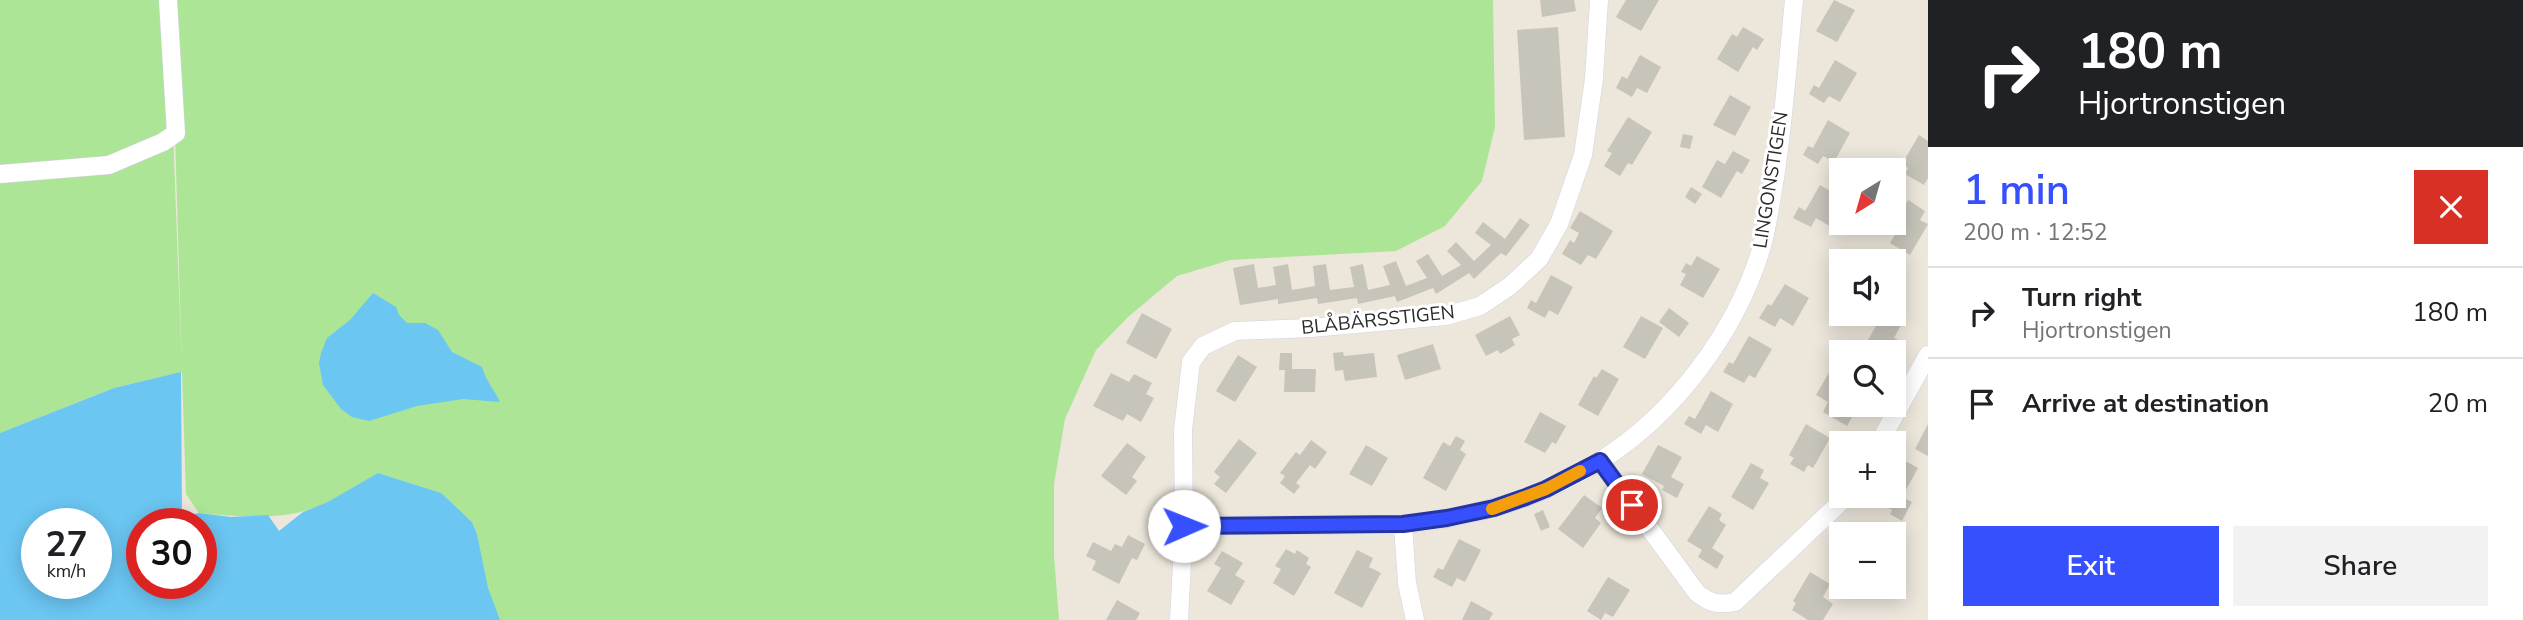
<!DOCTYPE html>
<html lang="en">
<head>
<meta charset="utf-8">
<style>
  body { margin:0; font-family:"Nunito Sans",sans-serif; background:#f2f2f2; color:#202124; height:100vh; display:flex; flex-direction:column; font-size:26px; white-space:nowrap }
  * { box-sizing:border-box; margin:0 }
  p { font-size:23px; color:#757577 }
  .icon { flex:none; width:38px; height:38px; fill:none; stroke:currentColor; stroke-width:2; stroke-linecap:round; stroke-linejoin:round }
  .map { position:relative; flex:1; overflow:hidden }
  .panel { display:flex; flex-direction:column; background:#fff; width:595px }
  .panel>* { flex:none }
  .banner { background:#202124; color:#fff; overflow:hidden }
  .needle { width:46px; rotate:217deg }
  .fabs { position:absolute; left:1829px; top:158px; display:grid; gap:14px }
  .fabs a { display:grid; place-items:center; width:77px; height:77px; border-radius:0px; background:#fff; box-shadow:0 4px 18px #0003; font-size:35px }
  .speed { position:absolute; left:21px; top:508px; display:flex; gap:14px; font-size:35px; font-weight:700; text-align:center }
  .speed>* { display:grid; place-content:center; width:91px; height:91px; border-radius:50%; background:#fff; box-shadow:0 4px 18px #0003; line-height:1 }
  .speed small { font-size:18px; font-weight:400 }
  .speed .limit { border:10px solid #d22; background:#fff; color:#111 }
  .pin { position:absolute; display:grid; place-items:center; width:60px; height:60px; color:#fff; margin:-30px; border:4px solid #fff; border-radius:50%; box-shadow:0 2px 7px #0007 }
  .me { position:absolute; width:77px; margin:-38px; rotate:89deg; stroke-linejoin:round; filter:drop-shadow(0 0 5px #0008) }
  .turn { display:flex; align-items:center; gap:24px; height:147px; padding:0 35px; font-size:32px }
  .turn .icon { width:91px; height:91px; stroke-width:2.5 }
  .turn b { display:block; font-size:49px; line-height:60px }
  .round { display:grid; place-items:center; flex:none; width:74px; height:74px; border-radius:0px; background:#f2f2f2 }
  .head { display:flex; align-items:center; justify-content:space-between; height:119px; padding:0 35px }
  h1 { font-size:42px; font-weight:600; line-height:52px; color:#3750fe }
  .action { display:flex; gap:14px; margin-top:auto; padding:14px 35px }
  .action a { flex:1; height:80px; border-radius:0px; background:#3750fe; color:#fff; font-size:28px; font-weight:600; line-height:80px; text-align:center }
  .action a+a { background:#f2f2f2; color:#202124 }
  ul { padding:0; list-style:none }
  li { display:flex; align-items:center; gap:21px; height:91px; padding:0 35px; border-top:2px solid #e0e0e0 }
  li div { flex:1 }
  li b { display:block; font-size:26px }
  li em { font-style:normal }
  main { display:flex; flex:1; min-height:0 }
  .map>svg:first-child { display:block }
  .green { fill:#ace596 }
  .water { fill:#6bc6f2; fill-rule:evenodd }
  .building { fill:#c7c4ba }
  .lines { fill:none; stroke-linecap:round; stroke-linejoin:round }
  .minor-casing { stroke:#d1d3e3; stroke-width:19 }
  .minor { stroke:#fff; stroke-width:18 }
  .route-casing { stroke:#2434a5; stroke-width:18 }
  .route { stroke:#3750fe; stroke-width:12 }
  .slow { stroke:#f59e0b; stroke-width:12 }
  .labels { text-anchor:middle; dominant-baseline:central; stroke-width:6; stroke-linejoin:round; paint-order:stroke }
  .street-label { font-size:19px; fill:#2a2a2a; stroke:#fff }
</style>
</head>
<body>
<main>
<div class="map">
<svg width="1928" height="620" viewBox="0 0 1928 620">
  <rect width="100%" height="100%" fill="#ece6db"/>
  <path class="green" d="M0,0H168L182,370L171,0H1493L1495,127L1482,181L1445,226L1396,251L1230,260L1177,276L1128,317L1096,350L1065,419L1054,484V556L1059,620H500L492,604L482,568L477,534L472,522L440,493L378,473C355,488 331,504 304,511C276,520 229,516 199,513L186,494L182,372L114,388L0,433Z"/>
  <path class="water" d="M373,293L396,307L399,315L407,323H425L438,330L452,352L482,367C486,381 494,389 500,402L463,399L417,406L369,421L352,417L341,409L323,385L319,363L321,353L327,338L350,320Z
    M181,372L182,517L199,513L231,517L268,515L279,531L303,512L328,502L378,473L441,493L472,522L477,534L488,588L500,620H0V433L114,388ZM37,523H96V583H37ZM142,523H201V583H142Z"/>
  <path class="building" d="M1540,0H1574L1576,11L1542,17Z
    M1626,0H1659L1641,31L1616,17Z
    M1834,0L1855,10L1837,42L1816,31Z
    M1558,27L1565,137L1524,140L1517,30Z
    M1743,27L1764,39L1757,50L1753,47L1738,72L1717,59L1732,34L1737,37Z
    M1640,55L1661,67L1647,93L1637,88L1632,97L1616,88L1622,76L1627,79Z
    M1835,60L1857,73L1840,102L1829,96L1824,103L1809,94L1814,85L1819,88Z
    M1730,95L1751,107L1735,136L1713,125Z
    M1628,117L1652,132L1632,165L1628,163L1620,176L1604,166L1612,153L1607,151Z
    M1828,120L1850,133L1834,162L1823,156L1818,164L1803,155L1808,146L1813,148Z
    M1683,134L1693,136L1690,149L1680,147Z
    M1919,135L1928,141V178L1924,185L1905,174L1908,168L1902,164Z
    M1733,151L1750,160L1742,174L1737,171L1721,198L1702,187L1717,160L1725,164Z
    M1820,185L1841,197V214L1833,228L1816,218L1811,227L1793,218L1799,207L1805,211Z
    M1691,187L1702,194L1695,204L1685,197Z
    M1908,200L1925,211L1920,220L1928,224L1910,255L1890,243L1905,218L1900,215Z
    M1580,211L1613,231L1596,259L1588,255L1581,265L1562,254L1570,240L1574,243L1579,233L1570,228Z
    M1520,218L1530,225L1506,256L1501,253L1474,279L1469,273L1436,294L1433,288L1397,302L1395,296L1358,304L1357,298L1318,304L1317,298L1278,304V299L1240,305L1233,268L1254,264L1258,288L1276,285L1273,267L1288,264L1292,290L1315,286L1313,266L1326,264L1330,290L1354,287L1350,267L1363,264L1368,290L1390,285L1383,266L1396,261L1406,286L1427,278L1416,261L1428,254L1442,276L1461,265L1447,251L1456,242L1474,261L1491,245L1475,233L1483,222L1505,239Z
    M1697,256L1720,269L1703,298L1680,285L1686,274L1681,272L1686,263L1691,266Z
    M1551,275L1573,287L1558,315L1549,310L1545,318L1527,308L1531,300L1536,303Z
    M1785,284L1809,298L1793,326L1780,318L1775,327L1759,318L1768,304L1771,306Z
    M1669,308L1689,323L1679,337L1659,322Z
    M1142,313L1172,329L1156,359L1126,343Z
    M1882,315L1901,325L1894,338L1897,339L1890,352H1868L1863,349Z
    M1510,316L1520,335L1512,339L1515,345L1500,354L1498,350L1486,356L1475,335Z
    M1641,316L1663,328L1645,359L1623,347Z
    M1749,336L1772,349L1755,378L1749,375L1744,383L1723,372L1729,362L1733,364Z
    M1433,344L1441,369L1405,380L1397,355Z
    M1343,352L1344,356L1374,353L1377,377L1345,381L1343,370L1335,371L1333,353Z
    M1280,353H1292V369H1316L1315,392H1284L1285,370H1279Z
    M1238,355L1257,367L1235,402L1216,391Z
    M1834,364L1841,368L1840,403L1855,412L1847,426L1823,412L1828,402L1816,395Z
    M1602,369L1619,379L1598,416L1578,405L1594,376L1596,378Z
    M1111,373L1129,382L1134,374L1152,383L1146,394L1154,398L1141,422L1127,414L1123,421L1093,406Z
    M1711,391L1733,404L1718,432L1706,425L1701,434L1684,424L1689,416L1695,419Z
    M1540,412L1566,426L1556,444L1552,442L1545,453L1524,442Z
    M1806,424L1830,438L1813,468L1808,465L1804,472L1790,464L1794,458L1789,455Z
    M1928,424V456L1915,449Z
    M1456,436L1465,441L1460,450L1466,454L1446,491L1423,478L1443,442L1450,446Z
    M1239,439L1257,453L1226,493L1214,484L1220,477L1214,472Z
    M1311,440L1327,452L1315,469L1310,465L1296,483L1300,486L1294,494L1280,483L1285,476L1280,473L1296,452L1300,455Z
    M1127,443L1146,457L1132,477L1137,481L1126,495L1101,476Z
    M1366,445L1388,458L1372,486L1349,474Z
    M1658,445L1682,457L1671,477L1684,484L1677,498L1662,490L1664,486L1642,474Z
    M1894,455L1918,468L1902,497L1912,502L1902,521L1890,514L1892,510L1878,502L1882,495H1894Z
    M1751,463L1764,470L1760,478L1769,483L1753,510L1731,497Z
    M1584,495L1602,508L1595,518L1601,523L1583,548L1558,529Z
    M1709,506L1722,514L1719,520L1726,525L1712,548L1724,556L1717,569L1698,557L1702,550L1687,541Z
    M1543,510L1550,527L1541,531L1534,514Z
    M1855,524L1876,534H1850Z
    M1128,535L1145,544L1137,560L1132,558L1119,584L1092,570L1096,561L1086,556L1093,542L1111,551L1115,544L1122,547Z
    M1459,539L1481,550L1465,582L1457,578L1452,587L1433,577L1438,568L1443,570Z
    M1286,549L1295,554L1297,550L1309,558L1306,564L1311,567L1294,596L1273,583L1281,569L1275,566Z
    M1357,550L1373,558L1369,567L1381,573L1362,608L1334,593Z
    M1222,551L1243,563L1235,575L1245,581L1231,605L1207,591L1221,568L1214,564Z
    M1810,572L1830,584L1823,597L1833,604L1823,620H1808L1792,610L1796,603L1793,601Z
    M1608,577L1630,590L1613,617L1605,613L1601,620L1587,611Z
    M1117,600L1140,613L1136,620H1106Z
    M1471,601L1493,613L1489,620H1462Z"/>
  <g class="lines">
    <defs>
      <path id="minor" d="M0,174L109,165L163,142L176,133L168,0
        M1879,443L1928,355
        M1600,461L1697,593C1711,604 1718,605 1735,602L1848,495
        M1403,525L1407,583L1415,620
        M1184,526C1232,525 1279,525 1327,525C1353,525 1380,527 1406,524C1474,517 1542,498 1600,461C1675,414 1737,331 1762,246C1768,224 1771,201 1775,178C1784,119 1788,59 1794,0
        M1179,620L1184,526L1183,430L1191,362L1203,346L1235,331L1311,328L1446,316L1480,306L1510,286L1539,259L1559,224L1583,155L1594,79L1599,0"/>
    </defs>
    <use href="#minor" class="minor-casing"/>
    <use href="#minor" class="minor"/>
  </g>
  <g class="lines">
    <defs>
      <path id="route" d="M1184,526L1403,524L1447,518L1494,508L1526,497L1546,489L1600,461L1632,505"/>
    </defs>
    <use href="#route" class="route-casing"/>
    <use href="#route" class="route"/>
    <path class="slow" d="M1492,509L1546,489L1580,471"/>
  </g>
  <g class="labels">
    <g class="street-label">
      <text transform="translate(1771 180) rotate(-81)">LINGONSTIGEN</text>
      <text transform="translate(1378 320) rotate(-6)">BLÅBÄRSSTIGEN</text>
    </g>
  </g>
</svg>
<div class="fabs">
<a><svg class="needle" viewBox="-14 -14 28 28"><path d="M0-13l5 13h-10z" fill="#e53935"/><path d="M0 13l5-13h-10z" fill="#757577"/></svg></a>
<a><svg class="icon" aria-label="sound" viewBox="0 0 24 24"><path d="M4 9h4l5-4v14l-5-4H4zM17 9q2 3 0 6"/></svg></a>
<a><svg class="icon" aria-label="search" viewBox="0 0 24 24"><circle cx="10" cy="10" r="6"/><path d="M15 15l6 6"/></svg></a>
<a>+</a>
<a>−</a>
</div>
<div class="speed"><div>27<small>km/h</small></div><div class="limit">30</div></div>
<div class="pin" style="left:1632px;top:505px;background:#d93025"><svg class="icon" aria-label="arrive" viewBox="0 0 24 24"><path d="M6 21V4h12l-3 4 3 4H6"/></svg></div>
<svg class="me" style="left:1184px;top:526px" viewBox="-20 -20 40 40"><circle r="19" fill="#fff"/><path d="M0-13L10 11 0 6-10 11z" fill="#3750fe"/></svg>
</div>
<section class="panel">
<div class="banner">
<div class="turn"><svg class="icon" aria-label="right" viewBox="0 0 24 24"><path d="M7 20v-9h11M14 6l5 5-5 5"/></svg><div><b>180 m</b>Hjortronstigen</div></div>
</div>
<div class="head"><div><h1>1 min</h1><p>200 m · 12:52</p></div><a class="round" style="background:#d93025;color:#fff"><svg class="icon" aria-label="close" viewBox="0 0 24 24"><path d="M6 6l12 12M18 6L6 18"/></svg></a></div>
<ul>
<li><svg class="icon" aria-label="right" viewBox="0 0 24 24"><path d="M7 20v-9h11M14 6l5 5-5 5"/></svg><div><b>Turn right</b><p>Hjortronstigen</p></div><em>180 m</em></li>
<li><svg class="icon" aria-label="arrive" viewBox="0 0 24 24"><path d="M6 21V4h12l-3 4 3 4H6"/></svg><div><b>Arrive at destination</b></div><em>20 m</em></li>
</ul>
<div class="action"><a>Exit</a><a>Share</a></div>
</section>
</main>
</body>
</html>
